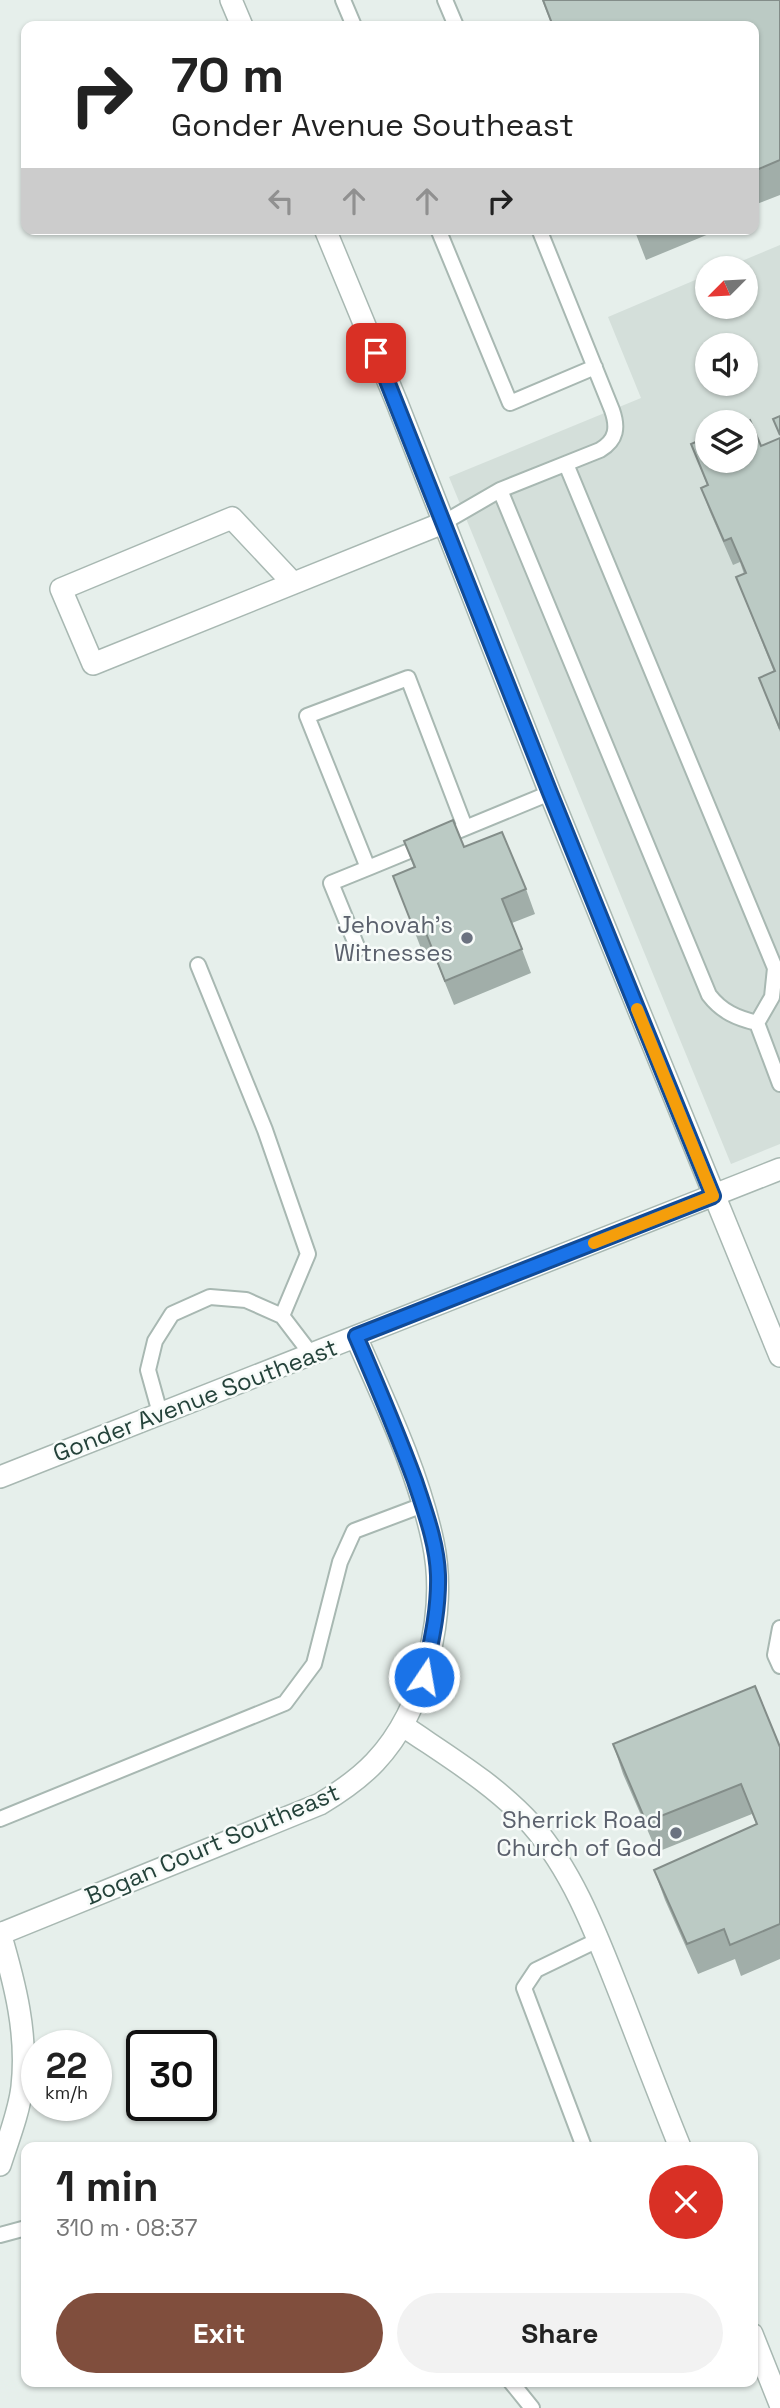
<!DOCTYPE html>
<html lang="en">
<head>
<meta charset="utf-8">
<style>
  body { margin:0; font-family:"Space Grotesk",sans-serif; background:#f2f2f2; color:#222; height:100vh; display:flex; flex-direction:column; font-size:26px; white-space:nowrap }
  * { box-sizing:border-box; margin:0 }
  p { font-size:23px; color:#767676 }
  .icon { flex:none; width:38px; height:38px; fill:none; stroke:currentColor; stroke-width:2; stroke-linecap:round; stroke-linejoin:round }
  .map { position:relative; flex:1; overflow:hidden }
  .sheet { position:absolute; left:21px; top:2142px; width:737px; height:245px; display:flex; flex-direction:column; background:#fff; border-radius:14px; box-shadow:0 2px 5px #0004 }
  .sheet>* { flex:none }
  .guide { position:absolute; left:21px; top:21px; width:738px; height:214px; border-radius:14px; box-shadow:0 2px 5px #0004; background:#fff; color:#222; overflow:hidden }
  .needle { width:46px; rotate:246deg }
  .fabs { position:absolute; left:695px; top:256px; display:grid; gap:14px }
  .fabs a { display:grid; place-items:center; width:63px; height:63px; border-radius:50%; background:#fff; box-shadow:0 2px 5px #0004; font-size:35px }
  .speed { position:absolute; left:21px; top:2030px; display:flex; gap:14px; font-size:35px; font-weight:700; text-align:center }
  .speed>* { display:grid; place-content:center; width:91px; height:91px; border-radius:50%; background:#fff; box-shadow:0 2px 5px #0004; line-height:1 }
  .speed small { font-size:18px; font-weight:400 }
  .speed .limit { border:4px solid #111; border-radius:10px; background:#fff; color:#111 }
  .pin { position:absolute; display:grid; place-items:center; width:60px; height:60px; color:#fff; margin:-30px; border-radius:14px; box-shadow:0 4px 10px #0006 }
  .me { position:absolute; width:77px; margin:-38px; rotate:12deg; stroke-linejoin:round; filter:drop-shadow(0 0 5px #0008) }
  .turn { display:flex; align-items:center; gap:24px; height:147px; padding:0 35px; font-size:32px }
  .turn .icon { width:91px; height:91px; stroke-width:2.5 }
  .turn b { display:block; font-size:49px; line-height:60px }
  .lanes { display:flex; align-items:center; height:66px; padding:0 35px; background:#0003; justify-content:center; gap:35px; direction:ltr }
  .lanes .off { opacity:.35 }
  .round { display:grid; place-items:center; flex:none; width:74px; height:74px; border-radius:37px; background:#f2f2f2 }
  .summary { display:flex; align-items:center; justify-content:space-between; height:119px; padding:0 35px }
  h1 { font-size:42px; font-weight:700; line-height:52px }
  .action { display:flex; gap:14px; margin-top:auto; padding:14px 35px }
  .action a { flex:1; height:80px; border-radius:42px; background:#804e3d; color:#fff; font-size:28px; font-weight:700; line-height:80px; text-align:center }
  .action a+a { background:#f2f2f2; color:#222 }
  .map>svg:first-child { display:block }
  .built { fill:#d4dfda; fill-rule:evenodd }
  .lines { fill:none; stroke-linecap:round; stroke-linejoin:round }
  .service-casing { stroke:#a8b8b2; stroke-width:18 }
  .minor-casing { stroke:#a8b8b2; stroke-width:24 }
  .tertiary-casing { stroke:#a8b8b2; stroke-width:24 }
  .service { stroke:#fff; stroke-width:14 }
  .minor { stroke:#fff; stroke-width:21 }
  .tertiary { stroke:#fff; stroke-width:21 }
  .wall { fill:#a1aea9 }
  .building { fill:#bbcac4; stroke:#838d89; stroke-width:2 }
  .route-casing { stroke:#114b97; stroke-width:18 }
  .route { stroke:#1a73e8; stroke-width:12 }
  .slow { stroke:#f59e0b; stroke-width:12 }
  .worship-dot { fill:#6b7280; stroke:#f7fbf9; stroke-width:2.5 }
  .labels { text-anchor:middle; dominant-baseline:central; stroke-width:5; stroke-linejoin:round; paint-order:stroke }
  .worship-label { font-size:24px; fill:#5b616d; stroke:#f7fbf9; text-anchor:end }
  .street-label { font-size:24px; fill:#24423a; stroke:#f7fbf9 }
</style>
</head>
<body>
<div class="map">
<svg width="780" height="2408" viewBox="0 0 780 2408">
  <rect width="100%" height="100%" fill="#e6efeb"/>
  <path class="built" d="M780,245V1144L731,1164L449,477L641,398L608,317L707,275V306H746V268H725ZM707,345H746V383H707ZM707,422H746V460H707Z"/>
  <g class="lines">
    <defs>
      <path id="service" d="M343,0L354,26
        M445,0L456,26
        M438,229L510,403L595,367
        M539,229L612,410C618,427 617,440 600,450L500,490L709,995C722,1012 737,1018 757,1023L780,1084
        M566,464L775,968L772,997L757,1023
        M443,523L500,490
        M465,827L408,678L307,716L368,868L550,793
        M358,949L331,883L368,868
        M198,965L265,1130L308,1254L282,1316
        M160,1413L148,1370L155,1341L172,1314L210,1297L246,1300L282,1316L311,1354
        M780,1628L775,1655L780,1666
        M0,1819L285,1703L314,1664L340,1562L354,1531L423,1505
        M584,2147L524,1988L536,1970L598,1940
        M0,2235L26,2228
        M511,2382L532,2408"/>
      <path id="minor" d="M293,583L232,518L61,589L93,664L443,523
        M0,1477L780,1169
        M402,1725C447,1756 495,1784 532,1825C575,1874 598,1939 622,1999C641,2048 660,2098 680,2147
        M0,1933C15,1984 28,2034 22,2087C19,2113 8,2140 0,2165
        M0,1934L320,1804C340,1792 359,1779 375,1762C425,1709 448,1612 433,1542C418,1471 385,1403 356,1337
        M752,2334L780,2404"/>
      <path id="tertiary" d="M231,0L242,26
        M325,229L397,403L550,793L780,1356"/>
    </defs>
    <use href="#service" class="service-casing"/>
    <use href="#minor" class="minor-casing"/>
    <use href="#tertiary" class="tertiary-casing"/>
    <use href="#service" class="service"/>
    <use href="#minor" class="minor"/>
    <use href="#tertiary" class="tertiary"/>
  </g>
  <path class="wall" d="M542,0H780V195L754,205V26H552Z
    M634,229H721L646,260Z
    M780,438V732L759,678L774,672L736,577L744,574L740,562L733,565L710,512L701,488L707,485L691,444L761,446Z
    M404,841L464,847L526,889L535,914L512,923L531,973L454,1005L433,953L424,956L393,876L414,868Z
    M613,1744L780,1747V1959L741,1976L735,1959L698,1974L665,1900L654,1870L756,1824L752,1814L657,1852L623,1774Z"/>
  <path class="building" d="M543,0H780V160L754,171V26H553Z
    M780,416V435L773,419Z
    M750,420L761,446L780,438V729L759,678L775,671L736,577L746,573L731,538L724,541L701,488L708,485L691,444L707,437V460H746L745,422Z
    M453,820L464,847L502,832L526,889L502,899L522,949L445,981L424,928L415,932L393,876L415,867L404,841Z
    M755,1686L780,1747V1924L730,1945L724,1929L687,1944L654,1870L757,1824L741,1784L646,1822L613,1744Z"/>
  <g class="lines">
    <defs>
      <path id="route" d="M376,353L550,793L713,1196L356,1336C377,1385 397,1432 415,1481C425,1512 437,1543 438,1575C439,1610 431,1643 424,1677"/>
    </defs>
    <use href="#route" class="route-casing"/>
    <use href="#route" class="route"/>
    <path class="slow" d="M594,1243L713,1196L637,1009"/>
  </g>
  <g class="worship-dot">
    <circle cx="467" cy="938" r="7"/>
    <circle cx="676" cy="1833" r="7"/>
  </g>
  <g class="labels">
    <g class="worship-label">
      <text x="453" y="924">Jehovah's<tspan x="453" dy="28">Witnesses</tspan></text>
      <text x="662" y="1819">Sherrick Road<tspan x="662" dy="28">Church of God</tspan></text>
    </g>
    <g class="street-label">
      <text transform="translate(195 1400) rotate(-21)">Gonder Avenue Southeast</text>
      <text transform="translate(212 1844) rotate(-23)">Bogan Court Southeast</text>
    </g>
  </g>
</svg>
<div class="fabs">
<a><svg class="needle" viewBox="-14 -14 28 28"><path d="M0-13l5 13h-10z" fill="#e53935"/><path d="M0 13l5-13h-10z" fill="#767676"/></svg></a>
<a><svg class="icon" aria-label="sound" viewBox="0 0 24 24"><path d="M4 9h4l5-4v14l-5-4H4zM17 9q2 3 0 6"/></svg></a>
<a><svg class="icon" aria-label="layers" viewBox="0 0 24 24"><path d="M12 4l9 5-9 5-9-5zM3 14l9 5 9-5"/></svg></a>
</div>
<div class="speed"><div>22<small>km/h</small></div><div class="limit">30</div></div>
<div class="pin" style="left:376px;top:353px;background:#d93025"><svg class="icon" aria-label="arrive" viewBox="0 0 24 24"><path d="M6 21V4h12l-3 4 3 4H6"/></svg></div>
<svg class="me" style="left:424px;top:1677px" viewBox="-20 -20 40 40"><circle r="17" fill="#1a73e8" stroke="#fff" stroke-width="3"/><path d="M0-11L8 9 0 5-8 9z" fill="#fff"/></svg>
<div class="guide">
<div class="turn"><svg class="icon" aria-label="right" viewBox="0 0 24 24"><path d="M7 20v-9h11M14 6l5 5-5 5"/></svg><div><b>70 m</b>Gonder Avenue Southeast</div></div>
<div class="lanes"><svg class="icon off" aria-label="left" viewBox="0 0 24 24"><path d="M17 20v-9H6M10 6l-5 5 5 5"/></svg><svg class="icon off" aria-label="ahead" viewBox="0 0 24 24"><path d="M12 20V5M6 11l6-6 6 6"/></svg><svg class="icon off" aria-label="ahead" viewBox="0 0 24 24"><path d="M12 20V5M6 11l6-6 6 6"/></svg><svg class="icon" aria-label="right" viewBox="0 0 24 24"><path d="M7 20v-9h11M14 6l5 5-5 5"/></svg></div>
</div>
<section class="sheet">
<div class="summary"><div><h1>1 min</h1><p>310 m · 08:37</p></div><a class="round" style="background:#d93025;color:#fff"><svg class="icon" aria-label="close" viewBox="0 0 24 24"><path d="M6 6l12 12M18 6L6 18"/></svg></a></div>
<div class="action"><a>Exit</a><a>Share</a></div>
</section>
</div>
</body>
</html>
